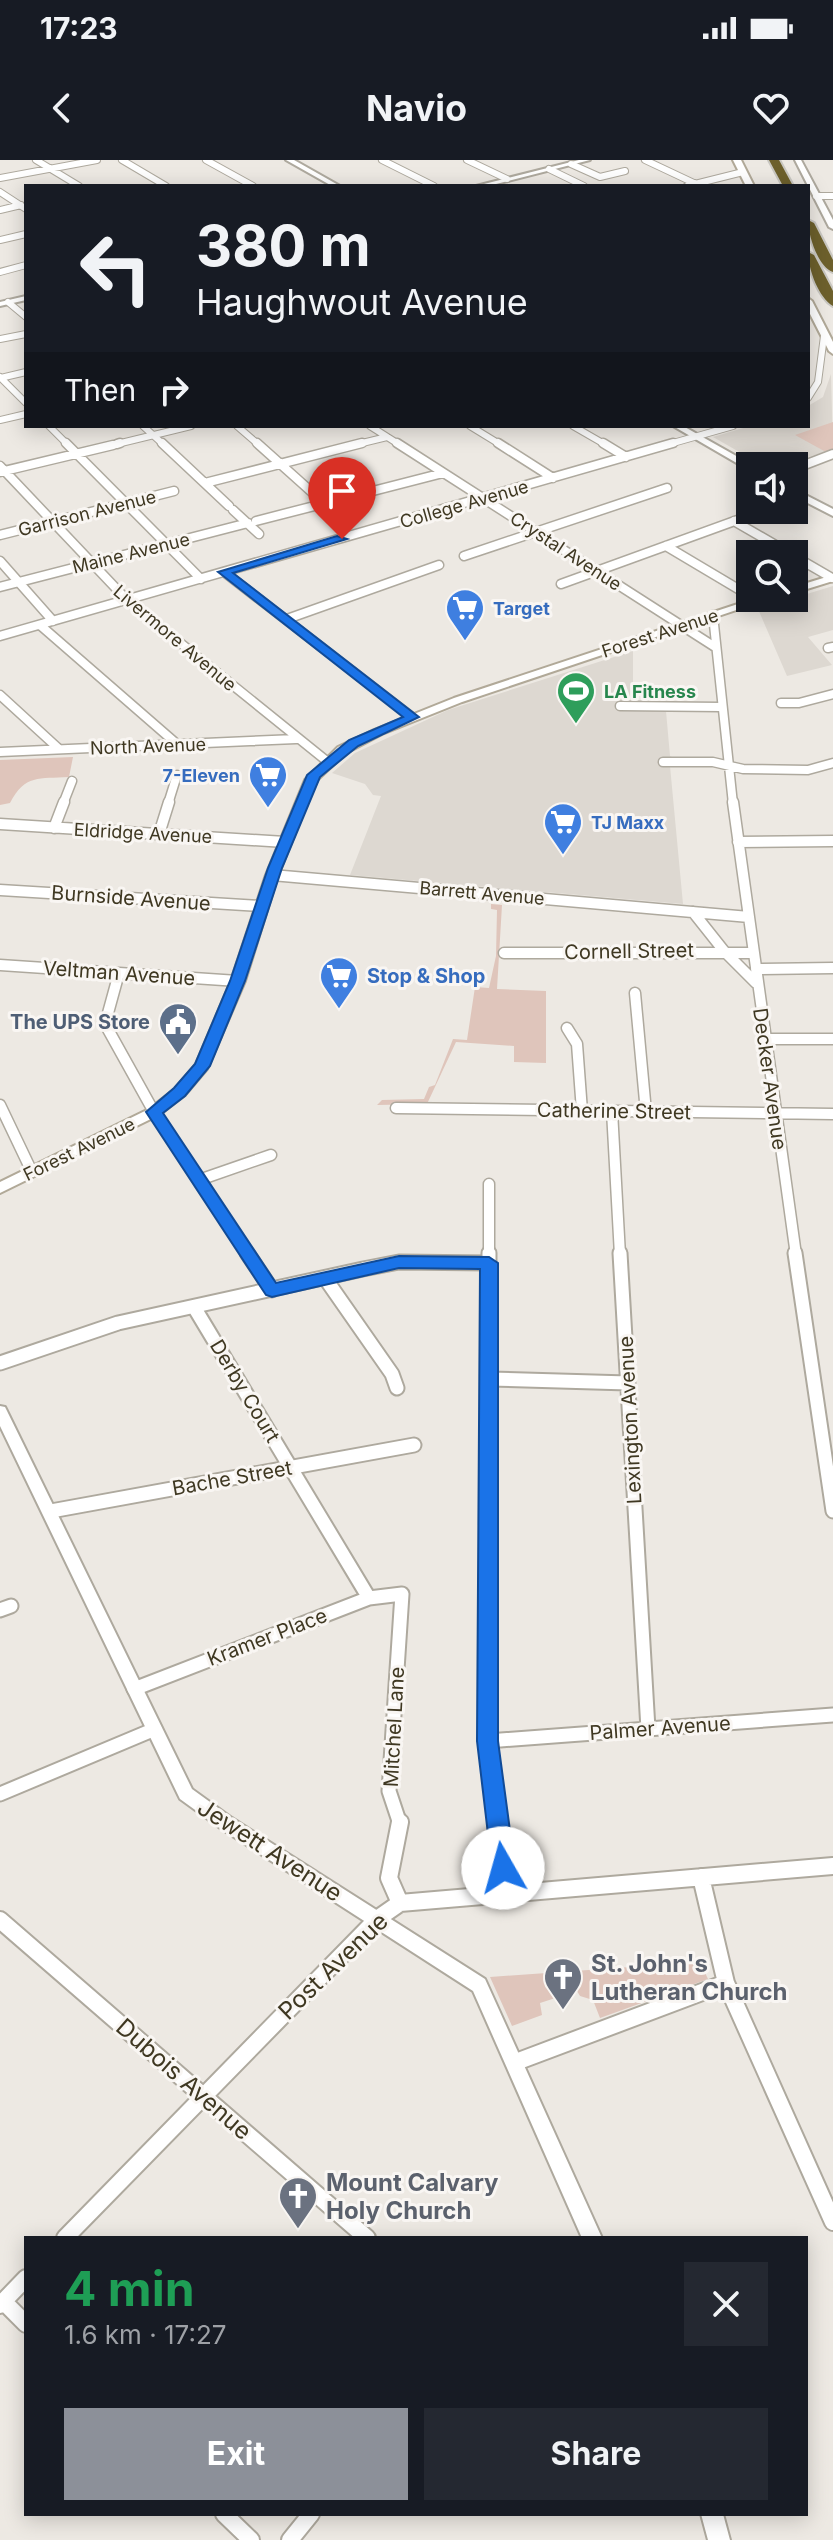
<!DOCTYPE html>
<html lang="en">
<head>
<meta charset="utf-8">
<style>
  body { margin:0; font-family:Inter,sans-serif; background:#242831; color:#f1f3f6; height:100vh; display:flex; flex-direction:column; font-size:30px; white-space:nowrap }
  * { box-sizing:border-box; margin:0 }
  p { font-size:26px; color:#9ea1a6 }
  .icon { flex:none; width:44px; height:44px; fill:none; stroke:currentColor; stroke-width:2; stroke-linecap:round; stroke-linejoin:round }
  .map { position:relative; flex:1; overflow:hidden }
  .side { position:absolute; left:24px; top:2076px; width:784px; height:280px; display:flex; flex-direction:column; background:#171b24; border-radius:0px; box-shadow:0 4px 20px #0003 }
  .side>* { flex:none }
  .hud { position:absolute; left:24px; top:24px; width:786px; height:244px; border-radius:0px; box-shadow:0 4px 20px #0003; background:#171b24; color:#f1f3f6; overflow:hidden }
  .controls { position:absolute; left:736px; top:292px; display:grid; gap:16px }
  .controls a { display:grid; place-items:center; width:72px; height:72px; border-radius:0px; background:#171b24; box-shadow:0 4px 20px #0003; font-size:40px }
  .pin { position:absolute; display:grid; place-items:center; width:68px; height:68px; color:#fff; margin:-82px -34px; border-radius:50% 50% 50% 0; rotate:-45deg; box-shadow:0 0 8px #0007 }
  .pin .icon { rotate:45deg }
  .me { position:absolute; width:88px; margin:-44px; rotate:353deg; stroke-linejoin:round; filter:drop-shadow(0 0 6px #0008) }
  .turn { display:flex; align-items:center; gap:28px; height:168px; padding:0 40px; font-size:36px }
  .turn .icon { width:104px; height:104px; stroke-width:2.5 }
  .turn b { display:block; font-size:56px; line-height:68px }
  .then { display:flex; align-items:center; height:76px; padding:0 40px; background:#0003; gap:16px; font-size:30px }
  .round { display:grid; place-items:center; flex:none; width:84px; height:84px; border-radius:0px; background:#242831 }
  .summary { display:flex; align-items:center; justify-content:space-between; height:136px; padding:0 40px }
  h1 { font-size:48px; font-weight:700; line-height:60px; color:#1e9e55 }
  .button { display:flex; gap:16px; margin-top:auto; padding:16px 40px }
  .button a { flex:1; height:92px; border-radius:0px; background:#8c9099; color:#fff; font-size:32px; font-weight:700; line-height:92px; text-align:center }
  .button a+a { background:#242831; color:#f1f3f6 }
  .status { display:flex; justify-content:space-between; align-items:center; height:56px; padding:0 40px; background:#171b24; direction:ltr }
  .status svg { height:22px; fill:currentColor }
  header { display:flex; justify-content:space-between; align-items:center; height:104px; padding:0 40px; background:#171b24; font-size:36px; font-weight:700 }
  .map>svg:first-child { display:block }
  .built { fill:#ddd8d1 }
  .green { fill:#dfc5bb }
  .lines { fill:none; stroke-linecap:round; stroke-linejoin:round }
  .minor-far4-casing { stroke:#aea99e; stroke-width:8 }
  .minor-far3-casing { stroke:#aea99e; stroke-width:11 }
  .minor-far2-casing { stroke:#aea99e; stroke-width:13 }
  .minor-far1-casing { stroke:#aea99e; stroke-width:17 }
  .minor-casing { stroke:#aea99e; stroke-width:20 }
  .tertiary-casing { stroke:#aea99e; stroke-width:4 }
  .secondary-casing { stroke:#b1a998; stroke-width:4 }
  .motorway-casing { stroke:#c9c7c1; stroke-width:4 }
  .minor-far4 { stroke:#fff; stroke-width:6 }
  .minor-far3 { stroke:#fff; stroke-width:8 }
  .minor-far2 { stroke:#fff; stroke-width:10 }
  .minor-far1 { stroke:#fff; stroke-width:13 }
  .minor { stroke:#fff; stroke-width:16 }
  .tertiary { fill:#fff; fill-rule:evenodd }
  .secondary { fill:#fff; fill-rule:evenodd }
  .motorway { fill:#6d602c; fill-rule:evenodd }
  .route { fill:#1a73e8; stroke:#114b97; stroke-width:2 }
  .labels { text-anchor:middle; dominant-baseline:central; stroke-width:6; stroke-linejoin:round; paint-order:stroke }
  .far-street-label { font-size:18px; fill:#3f3822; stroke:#f9f6f3 }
  .far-shop-label { font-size:18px; font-weight:bold; fill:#366cbe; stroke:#f9f6f3; text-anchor:start }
  .far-leisure-label { font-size:18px; font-weight:bold; fill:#27864d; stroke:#f9f6f3; text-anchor:start }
  .street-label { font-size:20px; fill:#3f3822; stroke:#f9f6f3 }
  .shop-label { font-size:20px; font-weight:bold; fill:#366cbe; stroke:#f9f6f3; text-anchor:start }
  .service-label { font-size:20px; font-weight:bold; fill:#4e5e75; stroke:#f9f6f3; text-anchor:end }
  .near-street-label { font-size:24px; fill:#3f3822; stroke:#f9f6f3 }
  .near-worship-label { font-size:24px; font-weight:bold; fill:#5b616d; stroke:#f9f6f3; text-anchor:start }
</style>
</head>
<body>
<div class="status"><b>17:23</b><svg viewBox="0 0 49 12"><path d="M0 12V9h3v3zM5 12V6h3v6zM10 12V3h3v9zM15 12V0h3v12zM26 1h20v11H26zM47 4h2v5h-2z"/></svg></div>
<header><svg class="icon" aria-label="back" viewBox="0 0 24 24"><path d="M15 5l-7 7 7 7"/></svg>Navio<svg class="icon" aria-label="heart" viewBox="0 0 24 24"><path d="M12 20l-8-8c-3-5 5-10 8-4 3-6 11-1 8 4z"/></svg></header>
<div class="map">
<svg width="833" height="2380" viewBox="0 0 833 2380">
  <rect width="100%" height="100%" fill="#ede9e3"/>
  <path class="built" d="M831,214L833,289L781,306H764L713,277L750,266H808V246L823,237Z
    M833,426V470L808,477L832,505L787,516L758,449Z
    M633,491V540L669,541V549L666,551L670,596L674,598V604L670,606L683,744L350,715L381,636L373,635L365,624L332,613L355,593L448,550Z"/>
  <path class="green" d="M833,262V289L826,292L795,275Z
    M73,597L69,617C39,619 25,614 10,643L0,645V600Z
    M491,744L502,745L497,829L546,831V903L514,902V886L456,882L427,944L377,945L382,940L424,939L429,927L435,925L453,879L467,880L475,827L489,828L496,796L497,750L491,749Z
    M700,1802L708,1819L600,1858L593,1840L580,1836L577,1831L540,1843L542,1855L512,1866L490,1817Z"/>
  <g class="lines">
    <defs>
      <path id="minor-far4" d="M36,0L79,26
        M122,0L166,26
        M206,0L253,26
        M382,0L434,26
        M467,0L507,19
        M645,0L696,24
        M571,4L600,17L625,11
        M549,9L584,26
        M0,18L97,0
        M687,26L743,12
        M0,32L26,49
        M816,36H833
        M0,50L21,45
        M0,80L26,74
        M0,112L26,105
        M8,142L26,157
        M0,179L26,174
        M0,217L26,243
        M0,218L26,212
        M808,238L818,222L824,176
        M0,260L26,254
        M49,266L68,285
        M143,266L164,285
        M237,266L259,285
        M370,266L400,285
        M470,266L501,285
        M573,266L606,285
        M117,284L191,266
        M354,285L387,277
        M666,285L733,266"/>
      <path id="minor-far3" d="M66,283L201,419
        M162,283L229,346
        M257,283L324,343
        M397,283L715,487
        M498,283L553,318
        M603,283L626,297
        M117,284L120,283
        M0,306L127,440L328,602
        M794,309L833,294
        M0,312L113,285
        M205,323L362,283
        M233,350L259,374
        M256,361L443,313
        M734,361L791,394
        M0,375L174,331
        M666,386L750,436
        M464,396L667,328
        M794,396L832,418
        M0,401L53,461
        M224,412L412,557
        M561,424L765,350
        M0,427L248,363
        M713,455L733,644
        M287,459L439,405
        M40,465L178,585
        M0,476L673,283
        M828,488L833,487
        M0,535L59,589
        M781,543H799L833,534
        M620,546L721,547
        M0,592L296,579
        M663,602H713L743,609L808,610L833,603
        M63,644L72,621
        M168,644L177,615"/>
      <path id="minor-far2" d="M733,642L796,1095
        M0,664L285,682
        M54,668L64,642
        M159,674L169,642
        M738,682L833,681
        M272,715L749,757
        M0,730L261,746
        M693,752L724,791L756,823
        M504,793H754
        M0,805L238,821
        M756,809L833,808
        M119,813L105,864L154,952L249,1095
        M635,833L646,952
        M567,868L577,884L582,951
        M764,879H833
        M0,945L32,1012
        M396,948L833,954
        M612,951L620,1095
        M199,1020L271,995
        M489,1095V1024"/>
      <path id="minor-far1" d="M247,1093L272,1130
        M489,1093L488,1581L498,1664
        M620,1093L648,1569
        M795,1093L833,1351
        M325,1118L392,1214L397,1228
        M194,1147L369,1438
        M0,1203L118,1163L363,1109L399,1102L489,1103
        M490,1219L628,1223
        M51,1351L414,1285
        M0,1450L11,1446
        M134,1529L369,1438L402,1434L389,1631L400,1664
        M488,1581L833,1555
        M0,1634L155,1569"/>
      <path id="minor" d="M400,1662L389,1718L400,1743
        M498,1662L506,1732
        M701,1717L726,1823L833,2062
        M0,1760L367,2078
        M516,1902L726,1823
        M65,2078L377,1759L400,1743L833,1706
        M3,2141L26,2164
        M0,2145L26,2118
        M224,2354L251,2380
        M290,2380L311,2354"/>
      <path id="tertiary" d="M286,0H294L340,26H332Z
        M579,0H590L488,26H476Z
        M795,0H801L833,60V69L829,67Z
        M26,136V140L0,146V142Z
        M673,266H683L754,306H750V310L747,309Z
        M794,329L833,349V356L794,336Z
        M0,1246L5,1247L7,1251L192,1629L232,1658L485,1819L602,2078H582L473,1831L220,1668L180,1639L0,1266Z
        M701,2354H723L730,2380H708Z"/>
      <path id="secondary" d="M733,0H741L754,26H746Z
        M808,138L812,141L833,182V194L829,191L808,150Z
        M833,415V421L794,433V427Z
        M756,438H772L462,542L382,574L346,593L316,621L278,715L245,821L207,909L185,935L159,955L0,1033V1022L149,949L175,929L196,904L231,821L266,715L305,620L338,587L374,570L454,538Z"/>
      <path id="motorway" d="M769,0H779L793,26H783Z
        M808,60L814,63L833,100V112C818,107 808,75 808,60Z
        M808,92L814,95L833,131V146C818,137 808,108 808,92Z"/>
    </defs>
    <use href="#minor-far4" class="minor-far4-casing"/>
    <use href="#minor-far3" class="minor-far3-casing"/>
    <use href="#minor-far2" class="minor-far2-casing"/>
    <use href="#minor-far1" class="minor-far1-casing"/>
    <use href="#minor" class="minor-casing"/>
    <use href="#tertiary" class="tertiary-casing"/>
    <use href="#secondary" class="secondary-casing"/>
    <use href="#motorway" class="motorway-casing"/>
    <use href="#minor-far4" class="minor-far4"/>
    <use href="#minor-far3" class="minor-far3"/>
    <use href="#minor-far2" class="minor-far2"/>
    <use href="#minor-far1" class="minor-far1"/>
    <use href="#minor" class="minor"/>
    <use href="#tertiary" class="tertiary"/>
    <use href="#secondary" class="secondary"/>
    <use href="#motorway" class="motorway"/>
  </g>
  <path class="route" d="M337,376L347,379L233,413L419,557L358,586L320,617L282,708L245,821L210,906L185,936L163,953L276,1123L399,1096L489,1097L498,1103V1581L515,1708L511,1715L503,1718L496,1715L492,1708L477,1581L480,1109L399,1108L272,1137L266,1135L146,952L174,928L195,904L230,821L268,708L307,615L349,580L403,557L218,412Z"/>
  <defs>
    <symbol id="supermarket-pin" viewBox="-11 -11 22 30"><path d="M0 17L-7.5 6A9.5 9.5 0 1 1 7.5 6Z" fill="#3f7fe0" stroke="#f9f6f3"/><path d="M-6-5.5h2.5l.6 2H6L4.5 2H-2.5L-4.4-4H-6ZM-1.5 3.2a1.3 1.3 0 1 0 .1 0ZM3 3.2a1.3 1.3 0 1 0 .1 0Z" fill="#fff"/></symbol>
    <symbol id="stadium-pin" viewBox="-11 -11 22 30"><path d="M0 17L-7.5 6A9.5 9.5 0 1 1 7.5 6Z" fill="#2e9e5b" stroke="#f9f6f3"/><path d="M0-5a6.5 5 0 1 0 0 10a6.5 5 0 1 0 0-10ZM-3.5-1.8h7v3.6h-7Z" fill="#fff"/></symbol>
    <symbol id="civic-pin" viewBox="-11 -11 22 30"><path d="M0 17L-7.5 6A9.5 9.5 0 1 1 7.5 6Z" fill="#5c6f8a" stroke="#f9f6f3"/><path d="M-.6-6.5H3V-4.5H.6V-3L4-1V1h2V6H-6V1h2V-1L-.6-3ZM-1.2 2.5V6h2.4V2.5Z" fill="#fff"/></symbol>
    <symbol id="church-pin" viewBox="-11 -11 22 30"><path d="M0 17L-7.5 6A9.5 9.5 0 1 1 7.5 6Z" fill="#6b7280" stroke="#f9f6f3"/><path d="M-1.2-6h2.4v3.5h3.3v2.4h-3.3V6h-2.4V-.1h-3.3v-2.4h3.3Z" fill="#fff"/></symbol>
  </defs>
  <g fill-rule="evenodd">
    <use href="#supermarket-pin" x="443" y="426" width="44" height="60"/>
    <use href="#stadium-pin" x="554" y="509" width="44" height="60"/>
    <use href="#supermarket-pin" x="246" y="593" width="44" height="60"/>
    <use href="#supermarket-pin" x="541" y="640" width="44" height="60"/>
    <use href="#supermarket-pin" x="317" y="794" width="44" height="60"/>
    <use href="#civic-pin" x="156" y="840" width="44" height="60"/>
    <use href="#church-pin" x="541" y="1795" width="44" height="60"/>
    <use href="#church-pin" x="276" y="2014" width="44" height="60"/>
  </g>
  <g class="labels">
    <g class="far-street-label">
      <text transform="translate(464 344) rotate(-16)">College Avenue</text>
      <text transform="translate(87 353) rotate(-14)">Garrison Avenue</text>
      <text transform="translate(566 391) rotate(33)">Crystal Avenue</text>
      <text transform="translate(131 393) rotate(-14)">Maine Avenue</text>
      <text transform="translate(660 473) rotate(-18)">Forest Avenue</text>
      <text transform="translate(175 478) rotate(40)">Livermore Avenue</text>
      <text transform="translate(148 586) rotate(-2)">North Avenue</text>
      <text transform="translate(143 673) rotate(3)">Eldridge Avenue</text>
      <text transform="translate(482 733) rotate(5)">Barrett Avenue</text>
      <text transform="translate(79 989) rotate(-26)">Forest Avenue</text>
    </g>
    <g class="far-shop-label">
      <text x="493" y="448">Target</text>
      <text x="240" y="615" text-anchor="end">7-Eleven</text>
      <text x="591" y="662">TJ Maxx</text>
    </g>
    <g class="far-leisure-label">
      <text x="604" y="531">LA Fitness</text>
    </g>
    <g class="street-label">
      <text transform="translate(131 738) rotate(4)">Burnside Avenue</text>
      <text transform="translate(629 791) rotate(-1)">Cornell Street</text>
      <text transform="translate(119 813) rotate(4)">Veltman Avenue</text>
      <text transform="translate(770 919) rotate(82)">Decker Avenue</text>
      <text transform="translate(614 951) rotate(1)">Catherine Street</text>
      <text transform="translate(245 1231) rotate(59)">Derby Court</text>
      <text transform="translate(630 1260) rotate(-93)">Lexington Avenue</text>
      <text transform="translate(232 1318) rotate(-10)">Bache Street</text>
      <text transform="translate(267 1477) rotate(-21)">Kramer Place</text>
      <text transform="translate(394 1567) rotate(-87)">Mitchel Lane</text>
      <text transform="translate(660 1568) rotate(-4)">Palmer Avenue</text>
    </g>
    <g class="shop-label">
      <text x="367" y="816">Stop &amp; Shop</text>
    </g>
    <g class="service-label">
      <text x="150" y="862">The UPS Store</text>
    </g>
    <g class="near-street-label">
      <text transform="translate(270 1690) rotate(33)">Jewett Avenue</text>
      <text transform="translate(333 1806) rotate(-44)">Post Avenue</text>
      <text transform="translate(184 1919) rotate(41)">Dubois Avenue</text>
    </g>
    <g class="near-worship-label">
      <text x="591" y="1803">St. John's<tspan x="591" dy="28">Lutheran Church</tspan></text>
      <text x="326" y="2022">Mount Calvary<tspan x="326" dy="28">Holy Church</tspan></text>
    </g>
  </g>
</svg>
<div class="controls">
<a><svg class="icon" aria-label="sound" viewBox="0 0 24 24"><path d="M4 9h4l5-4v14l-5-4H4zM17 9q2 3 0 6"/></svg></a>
<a><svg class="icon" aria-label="search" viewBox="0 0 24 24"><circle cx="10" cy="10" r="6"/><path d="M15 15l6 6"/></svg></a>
</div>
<div class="pin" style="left:342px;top:379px;background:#d93025"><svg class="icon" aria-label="arrive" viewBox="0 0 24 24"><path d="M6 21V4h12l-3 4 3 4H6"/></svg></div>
<svg class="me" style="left:503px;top:1708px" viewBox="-20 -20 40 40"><circle r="19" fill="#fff"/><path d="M0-13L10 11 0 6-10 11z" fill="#1a73e8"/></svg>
<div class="hud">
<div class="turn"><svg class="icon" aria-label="left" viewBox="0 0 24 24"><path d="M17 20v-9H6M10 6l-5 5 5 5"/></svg><div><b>380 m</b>Haughwout Avenue</div></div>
<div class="then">Then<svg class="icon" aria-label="right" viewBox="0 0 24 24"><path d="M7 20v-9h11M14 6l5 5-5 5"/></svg></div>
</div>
<section class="side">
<div class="summary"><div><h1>4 min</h1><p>1.6 km · 17:27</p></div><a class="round"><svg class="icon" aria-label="close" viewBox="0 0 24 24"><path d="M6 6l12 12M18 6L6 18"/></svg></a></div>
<div class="button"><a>Exit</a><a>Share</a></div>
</section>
</div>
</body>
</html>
